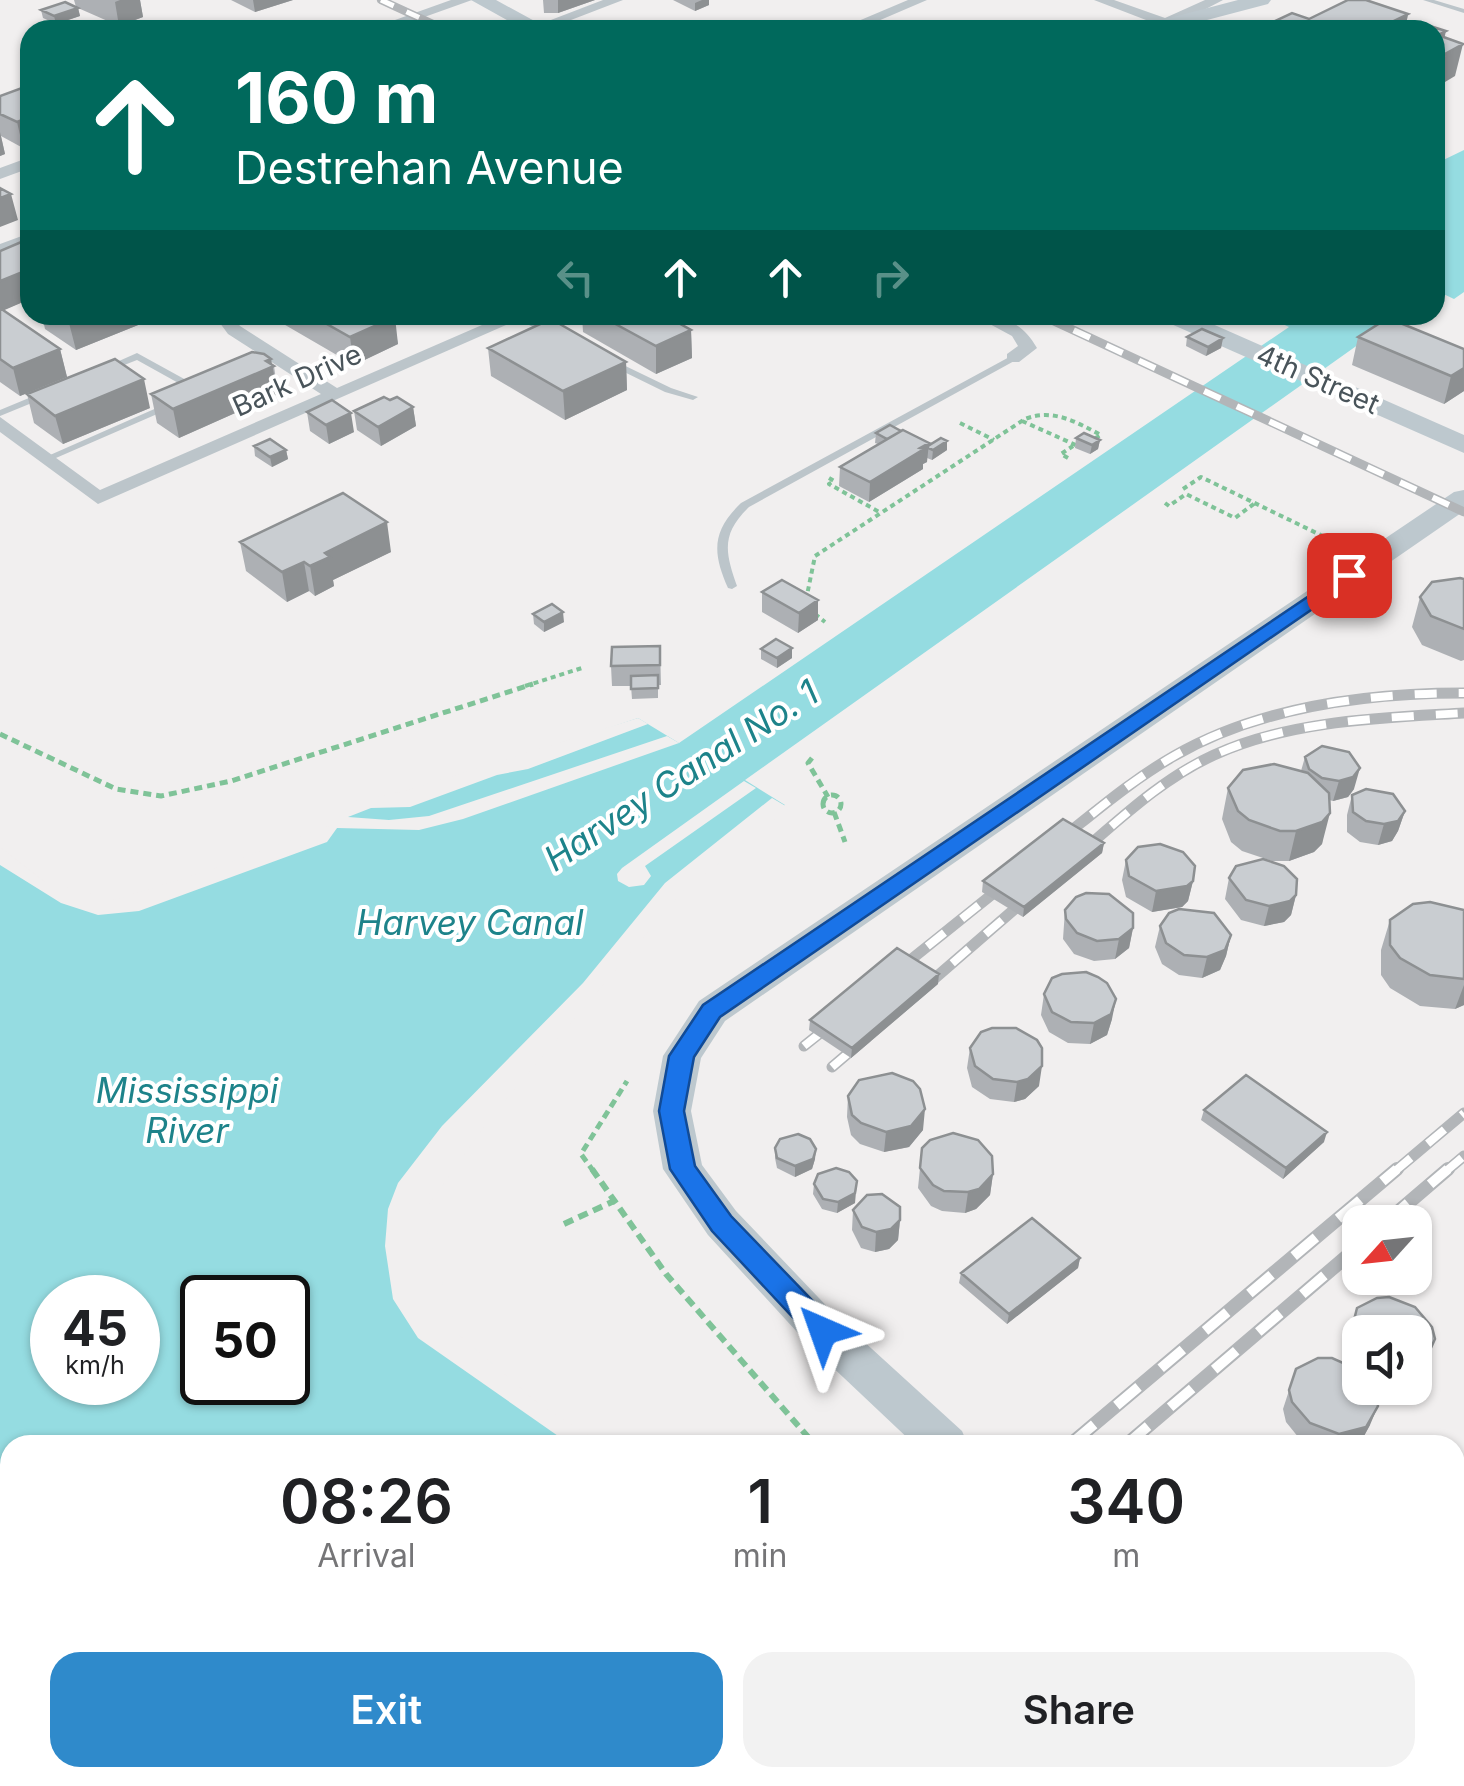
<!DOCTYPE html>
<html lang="en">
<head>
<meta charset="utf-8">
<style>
  body { margin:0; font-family:Inter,sans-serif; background:#f2f2f2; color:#202124; height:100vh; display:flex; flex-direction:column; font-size:38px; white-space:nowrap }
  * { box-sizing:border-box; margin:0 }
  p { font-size:32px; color:#757577 }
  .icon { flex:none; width:55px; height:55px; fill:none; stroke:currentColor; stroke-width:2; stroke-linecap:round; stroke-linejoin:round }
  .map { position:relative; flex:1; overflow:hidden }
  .drawer { position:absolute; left:0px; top:1435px; width:1465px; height:352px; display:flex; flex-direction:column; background:#fff; border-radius:30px 30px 0 0; box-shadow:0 2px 8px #0004 }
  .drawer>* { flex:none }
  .banner { position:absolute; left:20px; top:20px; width:1425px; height:305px; border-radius:30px; box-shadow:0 2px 8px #0004; background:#00695c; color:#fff; overflow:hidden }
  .needle { width:65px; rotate:243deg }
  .controls { position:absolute; left:1342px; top:1205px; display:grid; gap:20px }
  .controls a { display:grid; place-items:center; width:90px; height:90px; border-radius:20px; background:#fff; box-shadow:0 2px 8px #0004; font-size:50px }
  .speed { position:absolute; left:30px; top:1275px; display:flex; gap:20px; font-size:50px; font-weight:700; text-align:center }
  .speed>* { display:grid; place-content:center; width:130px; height:130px; border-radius:50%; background:#fff; box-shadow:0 2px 8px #0004; line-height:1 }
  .speed small { font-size:25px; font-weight:400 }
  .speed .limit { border:5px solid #111; border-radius:15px; background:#fff; color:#111 }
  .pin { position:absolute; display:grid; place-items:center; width:85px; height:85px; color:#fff; margin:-42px; border-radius:20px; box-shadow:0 5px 15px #0006 }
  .me { position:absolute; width:110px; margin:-55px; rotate:317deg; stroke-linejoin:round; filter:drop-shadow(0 0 8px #0008) }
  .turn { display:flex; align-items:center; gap:35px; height:210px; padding:0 50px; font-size:45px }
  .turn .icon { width:130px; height:130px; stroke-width:2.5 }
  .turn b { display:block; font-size:70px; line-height:85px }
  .lanes { display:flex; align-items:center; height:95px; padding:0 50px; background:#0003; justify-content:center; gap:50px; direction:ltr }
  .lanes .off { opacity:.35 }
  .eta { display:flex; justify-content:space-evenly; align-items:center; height:170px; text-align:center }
  .eta b { font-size:60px; font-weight:600; line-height:70px }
  .primary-button { display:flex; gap:20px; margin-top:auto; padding:20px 50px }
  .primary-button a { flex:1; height:115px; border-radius:30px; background:#2f8acb; color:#fff; font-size:40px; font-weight:600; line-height:115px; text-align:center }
  .primary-button a+a { background:#f2f2f2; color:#202124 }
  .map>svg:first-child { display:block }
  .water { fill:#95dce1; fill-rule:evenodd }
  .pier { fill:#f1efef }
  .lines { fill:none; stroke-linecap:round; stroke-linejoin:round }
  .path-far2 { stroke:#7fc398; stroke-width:4; stroke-dasharray:5 4; stroke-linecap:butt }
  .path-far1 { stroke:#7fc398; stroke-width:5; stroke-dasharray:8 5; stroke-linecap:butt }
  .path { stroke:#7fc398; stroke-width:6; stroke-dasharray:10 6; stroke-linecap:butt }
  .lane { fill:#bcc5ca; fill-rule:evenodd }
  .street { fill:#bcc5ca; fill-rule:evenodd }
  .secondary { fill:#bdc8ce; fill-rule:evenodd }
  .rail-far3-casing { stroke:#b2b5b8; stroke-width:8 }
  .rail-far2-casing { stroke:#b2b5b8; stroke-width:9 }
  .rail-far1-casing { stroke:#b2b5b8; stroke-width:11 }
  .rail-casing { stroke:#b2b5b8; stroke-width:14 }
  .rail-far3 { stroke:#fff; stroke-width:5; stroke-dasharray:14; stroke-linecap:butt }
  .rail-far2 { stroke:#fff; stroke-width:6; stroke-dasharray:18; stroke-linecap:butt }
  .rail-far1 { stroke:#fff; stroke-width:8; stroke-dasharray:22; stroke-linecap:butt }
  .rail { stroke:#fff; stroke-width:10; stroke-dasharray:29; stroke-linecap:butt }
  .wall { fill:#adb0b4 }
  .shaded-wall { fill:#8d9092 }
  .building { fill:#c9cdd1; stroke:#8d9092; stroke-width:2.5 }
  .route { fill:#1a73e8; stroke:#114b97; stroke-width:2.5 }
  .labels { text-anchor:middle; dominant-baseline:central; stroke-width:8; stroke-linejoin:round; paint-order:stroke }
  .far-street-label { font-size:28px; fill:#49545a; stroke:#fff }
  .water-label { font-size:35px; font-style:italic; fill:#1d838a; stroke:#fff }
</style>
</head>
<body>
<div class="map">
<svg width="1464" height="1786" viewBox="0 0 1464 1786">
  <rect width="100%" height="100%" fill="#f1efef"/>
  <path class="water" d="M1464,150V292L1454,299L1435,290V164Z
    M1264,315H1400L745,780L785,805L678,889L487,1114L417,1213L452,1336L537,1409L599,1445H10V1778H945L953,1786H0V852L43,886L114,905L337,828L353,806L406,796L638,718L679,743L1289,327ZM52,1298H138V1382H52ZM202,1298H288V1382H202Z"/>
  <path class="pier" d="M638,718L648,724L528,769L497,775L410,807L371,808L348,817L389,820L429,816L667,736L679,743L463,819L419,830L337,828L327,842L139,911L98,915L61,903L0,865V847L45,882L114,900L201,873L334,824L351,802L405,791Z
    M744,781L756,788L645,866L651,876L644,885L629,887L618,881L617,874L622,868Z
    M772,798L789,808L682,892L491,1117L422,1214L457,1333L540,1405L604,1445H571L418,1338L393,1299L385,1246L388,1209L398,1183L442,1126L583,983L665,883Z"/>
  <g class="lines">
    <path class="path-far2" d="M1022,421L1078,446
      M960,423L994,440
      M1068,458L1061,454L1073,446
      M829,478L834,481L829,484L881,513
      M1183,489L1201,477L1335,542L1343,536
      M1165,503L1169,506L1186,494L1235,518L1255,503
      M806,600L815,556L1025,419C1053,408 1076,422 1101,435L1092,440
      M815,614L825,622
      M525,686L582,668"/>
    <path class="path-far1" d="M0,734L116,789L161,796L231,781L533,684
      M812,758L808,763L828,797
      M823 804a9 9 0 1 1 18 0a9 9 0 1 1-18 0Z
      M834,812L845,842
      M594,1172L581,1154L627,1081"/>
    <path class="path" d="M592,1169L666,1274L815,1445
      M564,1224L614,1201
      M1167,1778L1178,1786"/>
    <path class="lane" d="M1423,0H1434L1464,9V13Z
      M514,315H523L555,332L547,334L515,318Z
      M137,353L197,386L199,388L197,390H191L137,360L109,371L106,372L101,369Z
      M1013,355L1016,356V360L749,507C721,534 725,552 737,586L732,589L728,588C712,552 712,531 741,503Z
      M613,360L671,388L698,397L693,400L665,392L610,365V361Z
      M41,393L46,396L44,398L0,416V410Z
      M168,403L173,406L171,408L49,461L46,462L41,459Z"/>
    <path class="street" d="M451,0H472L388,30H367Z
      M603,0H623L545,30L530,28Z
      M908,0H927L857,30H837Z
      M1094,0H1114L1165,18L1205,0H1223L1179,23L1193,30H1172Z
      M30,157V168L0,179V168Z
      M30,233V244L0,255V244Z
      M214,315H232L240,326L337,388L505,315H529L98,504L0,432V417L100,490L321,394L228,334Z
      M973,315C1003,315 1022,322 1037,348L1019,362H1007V354L1018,346L1012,336Z"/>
    <path class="secondary" d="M471,0H496L551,30H525Z
      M1238,0H1271L1268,4L1169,30H1136L1139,26Z
      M1159,315H1192L1464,435V453L1162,320Z
      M1464,490V511L725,1021L701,1058L691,1111L702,1165L736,1211L838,1318L962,1431L968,1445H915L808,1344L708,1235L663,1169L653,1111L663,1056L699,1001L1454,492Z
      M1314,1778H1372L1375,1786H1317Z"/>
    <defs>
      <path id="rail-far3" d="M381,0L446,30"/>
      <path id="rail-far2" d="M1041,315L1464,512"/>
      <path id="rail-far1" d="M1057,842C1095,812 1132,780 1174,756C1259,707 1367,693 1464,693
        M1078,855C1120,819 1163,778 1214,755C1291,720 1381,718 1464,713
        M893,974L1010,880
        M919,992L1032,894
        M804,1046L839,1018
        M832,1067L866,1038
        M1394,1172L1464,1113
        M1445,1172L1464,1156"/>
      <path id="rail" d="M1386,1222L1448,1169
        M1072,1443L1397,1169
        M1126,1445L1360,1245"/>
    </defs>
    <use href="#rail-far3" class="rail-far3-casing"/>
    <use href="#rail-far2" class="rail-far2-casing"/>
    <use href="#rail-far1" class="rail-far1-casing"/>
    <use href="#rail" class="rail-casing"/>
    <use href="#rail-far3" class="rail-far3"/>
    <use href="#rail-far2" class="rail-far2"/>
    <use href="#rail-far1" class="rail-far1"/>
    <use href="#rail" class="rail"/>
  </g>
  <path class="wall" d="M74,0H140L143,17L119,26L78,8L80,16L56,24L43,18L41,10L76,7Z
    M231,0H293L255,12Z
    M543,0H595L558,13H544Z
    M673,0H709V5L695,11Z
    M1408,14L1405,30H1274L1275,21Z
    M30,85V145L23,148L1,136L5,154L0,156V96Z
    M30,158V185L24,160Z
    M30,242V299L3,310L60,349L67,377L20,396L0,382V251Z
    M42,315H163L76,350L45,329Z
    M268,315H392L398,344L354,365Z
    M419,315H460L437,325Z
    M582,315H664L691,330L692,358L656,374L583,332Z
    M1187,337L1223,338L1221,348L1206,356L1186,346Z
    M1358,337L1464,349V391L1444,404L1352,365Z
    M488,348L626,362L627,390L565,420L491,376Z
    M272,365L274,366L278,394L179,438L157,423L151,394Z
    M27,394L150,408L63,444L34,423Z
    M390,400L413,407L416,426L381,446L357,430L354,411Z
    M307,412L354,432L329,444L310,431Z
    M876,433L928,446L947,450L932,460L927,458V462L923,464V469L869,502L839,486L840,467L878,444L875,443Z
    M1076,438L1100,440L1098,449L1090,454L1075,448Z
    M254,446L286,450L288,459L272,467L255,456Z
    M240,542L391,552L333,580L334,586L315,596L309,591L287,602L246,571Z
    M1464,579V660L1461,661L1422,645L1412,627L1420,597Z
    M762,592L818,620L798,633L762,612Z
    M533,614L564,622L544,632L534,624Z
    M660,646L661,685H658V698L632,699L631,686H612L611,666Z
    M761,649L792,658L777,668L761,659Z
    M1305,757L1354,789L1348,797L1333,801L1329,800L1322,844L1314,852L1289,861H1272L1242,851L1231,842L1222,819L1228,788L1301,771Z
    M1352,795L1405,811L1398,831L1392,841L1378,845L1360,842L1347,832V815Z
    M1104,843L1102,853L1023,917L982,892L983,881Z
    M1126,860L1193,881L1188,901L1182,907L1152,912L1126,897L1122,880Z
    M1229,878L1296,895L1291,915L1284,922L1264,926L1241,920L1225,899Z
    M1065,910L1133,928L1129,948L1115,959L1094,961L1074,954L1063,939Z
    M1464,910V1005L1455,1009L1420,1006L1390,988L1381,975V950L1390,920Z
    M1160,926L1231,935L1226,956L1220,970L1202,978L1179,975L1162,964L1155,947Z
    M938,984L851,1058L809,1030L810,1020Z
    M1044,994L1112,1019L1107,1035L1090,1044L1068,1043L1049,1032L1041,1015Z
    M970,1048L1039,1086L1025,1099L1014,1102L990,1099L972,1087L967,1068Z
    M848,1096L923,1130L909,1147L884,1152L860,1144L851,1135L847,1117Z
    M1204,1110L1324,1142L1283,1179L1201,1120Z
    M775,1148L815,1159L812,1169L795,1177L777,1168L775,1158Z
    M922,1148L993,1174L990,1195L976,1209L965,1213L942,1211L931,1206L918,1188Z
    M814,1184L855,1203L837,1213L822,1209L813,1194Z
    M853,1210L900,1220L898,1240L889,1249L875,1252L861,1248L852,1230Z
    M1080,1258L1078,1268L1007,1324L959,1283L961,1273Z
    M1357,1308L1435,1339L1418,1379L1415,1380V1332H1360V1388L1370,1425L1359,1445H1310L1303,1443L1286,1422L1283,1409L1296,1369L1355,1368L1345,1348Z
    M1427,1778H1449L1443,1786H1438Z"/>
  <path class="shaded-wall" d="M120,0H140L143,17L119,26L115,2Z
    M253,0H293L255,12Z
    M558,0H595L558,13Z
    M702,0H709V5L695,11V3Z
    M78,8L80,16L56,24L54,16Z
    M1408,14L1405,30H1375Z
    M1446,31L1439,61L1443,55L1463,44L1455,76L1440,85L1439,89L1435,91V48L1438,35Z
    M30,117V145L23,148L17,122Z
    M0,132L5,154L0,156Z
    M1441,146L1439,155L1435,157V150Z
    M11,194L18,220L0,227V198Z
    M30,269V299L0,312V281Z
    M88,315H163L76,350L69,323Z
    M436,315H460L437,325Z
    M686,315H698L687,320Z
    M395,317L398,344L354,365L350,337Z
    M691,330L692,358L656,374V346Z
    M1223,338L1221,348L1206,356L1208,347Z
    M60,349L67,377L20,396L13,368Z
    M271,359L278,394L179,438L173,409Z
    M626,362L627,390L565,420L563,391Z
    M1464,368V391L1444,404L1451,376Z
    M144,379L150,408L63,444L55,416Z
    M413,407L416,426L381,446L378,427Z
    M351,413L354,432L329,444L326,425Z
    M1100,440L1098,449L1090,454L1092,445Z
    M947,441V450L932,460L933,450Z
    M929,443L927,462L923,464V469L869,502L870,482Z
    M286,450L288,459L272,467L270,457Z
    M387,522L391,552L333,580L334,586L315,596L310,566L325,553Z
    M304,562L309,591L287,602L282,572Z
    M818,600V620L798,633L799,613Z
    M563,612L564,622L544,632V622Z
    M792,648V658L777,668V658Z
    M1360,768L1354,789L1348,797L1333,801L1339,781Z
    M1405,811L1398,831L1392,841L1378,845L1384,824Z
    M1330,813L1322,844L1314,852L1289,861L1296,831Z
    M1104,843L1102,853L1023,917L1024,907Z
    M1193,881L1188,901L1182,907L1152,912L1156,891Z
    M1296,895L1291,915L1284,922L1264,926L1269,906Z
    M1133,928L1129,948L1115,959L1119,939Z
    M1231,935L1226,956L1220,970L1202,978L1207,957Z
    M939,974L938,984L851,1058L852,1048Z
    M1464,985V1005L1455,1009Z
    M1116,999L1112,1019L1107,1035L1090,1044L1094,1023Z
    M1042,1066L1039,1086L1025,1099L1014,1102L1017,1082Z
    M925,1109L923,1130L909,1147L884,1152L886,1132Z
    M1327,1132L1324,1142L1283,1179L1286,1168Z
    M816,1149L815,1159L812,1169L795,1177V1166Z
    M993,1174L990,1195L976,1209L965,1213L968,1192Z
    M857,1181L855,1203L837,1213L838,1202Z
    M900,1220L898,1240L889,1249L875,1252L876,1232Z
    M1080,1258L1078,1268L1007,1324L1009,1314Z
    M1426,1359L1418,1379L1415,1380V1362Z
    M1378,1406L1370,1425L1359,1445H1335L1339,1434Z
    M1464,1751V1757L1455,1769V1764Z"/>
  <path class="building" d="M1348,0H1366L1408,14L1375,30H1301L1275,21L1292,13L1309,19Z
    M65,2L78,8L54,16L41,10Z
    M192,24L205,30H173Z
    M374,24L387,30H356Z
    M1430,26L1446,31L1438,35L1463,44L1443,55L1447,56L1435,63V30H1415Z
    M30,85V117L17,122L0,114V96Z
    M0,188L11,194L0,198Z
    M26,240L30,242V269L0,281V251Z
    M0,308L60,349L13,368L0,359Z
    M58,315H88L69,323Z
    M311,315H392L395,317L350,337Z
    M599,315H664L691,330L656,346Z
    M1388,318L1464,349V368L1451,376L1358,337Z
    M551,319L626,362L563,391L488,348Z
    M1202,329L1223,338L1208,347L1187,337Z
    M252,352L264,354L271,359L266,361L274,366L173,409L151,394Z
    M115,359L144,379L55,416L27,394Z
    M384,397L390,400L397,397L413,407L378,427L354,411Z
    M332,400L351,413L326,425L307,412Z
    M890,425L901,431L887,439L876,433Z
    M903,430L929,443L920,448L924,449L870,482L840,467Z
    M1084,433L1100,440L1092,445L1076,438Z
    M941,438L947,441L933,450L928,448V446Z
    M270,439L286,450L270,457L254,446Z
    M343,493L387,522L325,553L330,557L310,566L304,562L282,572L240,542Z
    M1460,578L1464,579V629L1431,616L1420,597L1432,582Z
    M782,580L818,600L799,613L762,592Z
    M552,604L563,612L544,622L533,614Z
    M776,639L792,648L777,658L761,649Z
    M660,646V665L611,666L612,647Z
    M658,675V688L631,689V676Z
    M1322,746L1349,752L1360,768L1353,777L1339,781L1322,778L1309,769L1305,757Z
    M1274,764L1308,773L1329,793L1330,813L1322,822L1296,831H1280L1249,820L1238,811L1228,788L1243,770Z
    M1366,789L1393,794L1405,811L1398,821L1384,824L1366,821L1353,812L1352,795Z
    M1063,819L1104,843L1024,907L983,881Z
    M1160,844L1183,852L1195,866L1193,881L1187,886L1156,891L1129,876L1126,860L1138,847Z
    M1263,859L1284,866L1297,879L1296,895L1290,901L1269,906L1246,900L1229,878L1236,866Z
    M1086,893L1109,894L1133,913V928L1119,939L1097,941L1077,933L1066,919L1065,910L1076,897Z
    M1430,902L1464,910V979L1430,975L1400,958L1390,945V920L1413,904Z
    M1179,909L1214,913L1231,935L1225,950L1207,957L1184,955L1166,943L1160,926L1169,913Z
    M897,948L939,974L852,1048L810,1020Z
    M1086,972L1098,977L1107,983L1116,999L1111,1014L1094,1023L1071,1022L1052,1012L1044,994L1052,978L1062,974Z
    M992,1028H1016L1037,1040L1042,1048V1066L1028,1079L1017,1082L993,1079L975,1066L970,1048L981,1032Z
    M892,1073L913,1081L920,1089L925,1109L911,1126L886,1132L861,1123L852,1115L848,1096L859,1080Z
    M1246,1075L1327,1132L1286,1168L1204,1110Z
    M953,1133L978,1140L992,1156L993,1174L979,1189L968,1192L944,1191L933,1185L920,1168L922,1148L930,1140Z
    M798,1134L810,1139L816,1149L813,1159L795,1166L777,1158L775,1148L780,1139Z
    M836,1168L849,1172L857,1181L855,1193L838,1202L823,1199L814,1184L818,1174Z
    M882,1194L900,1207V1220L891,1229L876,1232L862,1227L853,1210L867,1195Z
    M1032,1218L1080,1258L1009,1314L961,1273Z
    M1389,1297L1415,1307L1432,1327L1435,1339L1426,1359L1415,1362V1332H1360V1344L1352,1328L1357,1308L1377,1298Z
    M1318,1358H1332L1359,1370L1360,1388H1372L1376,1393L1378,1406L1366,1427L1339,1434L1310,1423L1292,1402L1289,1390L1296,1369Z
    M1455,1532L1464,1538V1751L1456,1763Z"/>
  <path class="route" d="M1349,569L1359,575L1356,579L720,1017L694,1057L684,1111L695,1166L731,1216L833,1322L837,1331L833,1339L823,1342L813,1339L712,1231L670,1169L659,1111L669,1056L703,1005Z"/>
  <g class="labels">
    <g class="far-street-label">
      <text transform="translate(1318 379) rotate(24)">4th Street</text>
      <text transform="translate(297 380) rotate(-24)">Bark Drive</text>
    </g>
    <g class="water-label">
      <text transform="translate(681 775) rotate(-33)">Harvey Canal No. 1</text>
      <text x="470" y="922">Harvey Canal</text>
      <text x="187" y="1090">Mississippi<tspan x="187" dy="40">River</tspan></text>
    </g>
  </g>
</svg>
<div class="controls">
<a><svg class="needle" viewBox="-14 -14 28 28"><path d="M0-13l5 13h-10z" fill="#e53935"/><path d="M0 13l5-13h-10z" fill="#757577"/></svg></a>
<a><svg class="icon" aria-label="sound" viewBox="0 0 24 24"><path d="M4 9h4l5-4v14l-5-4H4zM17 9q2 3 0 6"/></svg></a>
</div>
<div class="speed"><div>45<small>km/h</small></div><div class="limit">50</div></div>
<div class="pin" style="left:1349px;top:575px;background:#d93025"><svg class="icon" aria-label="arrive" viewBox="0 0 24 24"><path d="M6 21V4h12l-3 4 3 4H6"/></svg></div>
<svg class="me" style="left:823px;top:1331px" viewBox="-20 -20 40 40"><path d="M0-17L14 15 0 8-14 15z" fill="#1a73e8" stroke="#fff" stroke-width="4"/></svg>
<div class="banner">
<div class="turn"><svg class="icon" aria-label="ahead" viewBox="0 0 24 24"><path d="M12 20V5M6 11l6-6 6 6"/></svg><div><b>160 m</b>Destrehan Avenue</div></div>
<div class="lanes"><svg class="icon off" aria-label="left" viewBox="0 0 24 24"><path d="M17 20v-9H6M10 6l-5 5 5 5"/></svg><svg class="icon" aria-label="ahead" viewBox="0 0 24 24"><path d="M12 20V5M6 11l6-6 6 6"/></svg><svg class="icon" aria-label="ahead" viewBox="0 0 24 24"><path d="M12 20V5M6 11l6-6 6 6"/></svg><svg class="icon off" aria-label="right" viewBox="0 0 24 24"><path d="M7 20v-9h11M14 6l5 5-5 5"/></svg></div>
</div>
<section class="drawer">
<div class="eta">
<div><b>08:26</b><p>Arrival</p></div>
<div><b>1</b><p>min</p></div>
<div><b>340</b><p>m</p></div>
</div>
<div class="primary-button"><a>Exit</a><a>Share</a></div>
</section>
</div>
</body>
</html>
